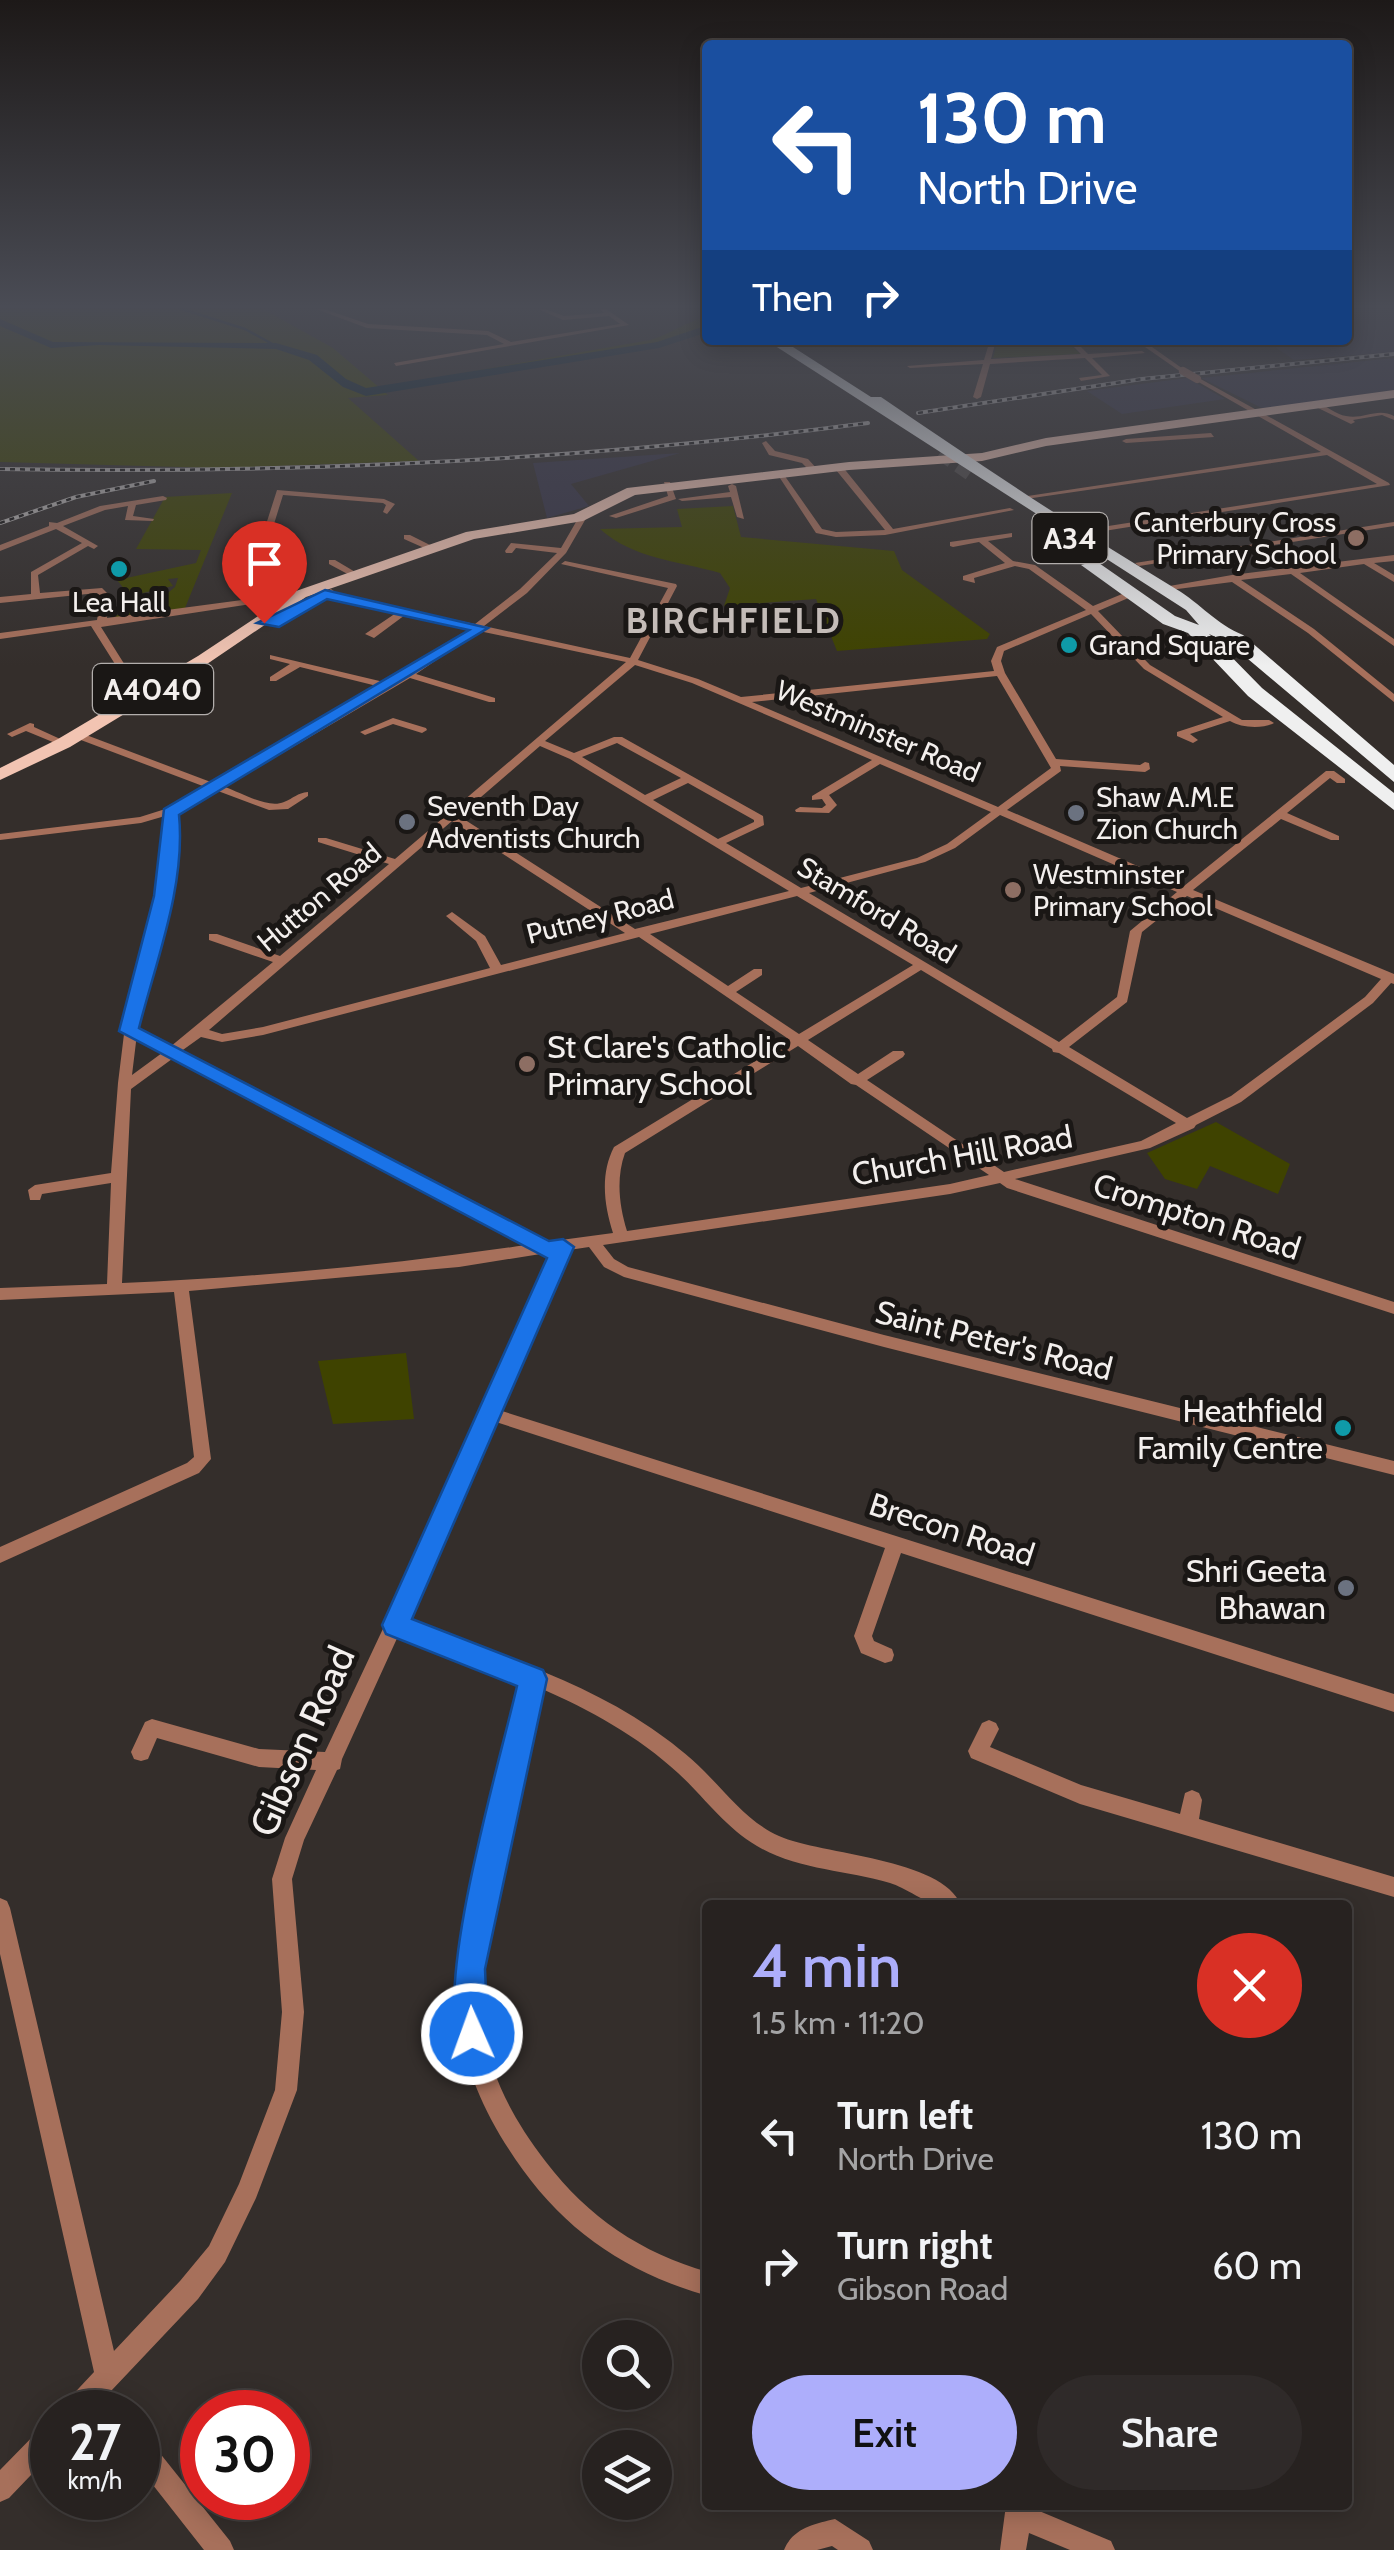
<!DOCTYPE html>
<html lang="en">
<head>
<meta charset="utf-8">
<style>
  body { margin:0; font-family:Cabin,sans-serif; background:#2f2a29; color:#f1f3f6; height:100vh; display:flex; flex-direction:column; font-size:38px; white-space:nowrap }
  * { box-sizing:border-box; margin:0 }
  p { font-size:32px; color:#a4a4a5 }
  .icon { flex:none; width:55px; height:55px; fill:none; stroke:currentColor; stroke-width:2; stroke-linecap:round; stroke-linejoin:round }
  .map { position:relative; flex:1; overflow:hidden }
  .sheet { position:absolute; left:702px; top:1900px; width:650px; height:610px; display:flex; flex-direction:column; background:#272220; border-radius:10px; box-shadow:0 5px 25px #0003,0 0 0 2px #433f3e }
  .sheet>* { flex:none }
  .top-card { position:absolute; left:702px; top:40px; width:650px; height:305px; border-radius:10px; box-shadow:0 5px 25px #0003,0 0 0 2px #433f3e; background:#1a4fa0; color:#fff; overflow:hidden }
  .controls { position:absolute; left:582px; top:2320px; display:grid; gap:20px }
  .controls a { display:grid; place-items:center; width:90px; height:90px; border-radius:50%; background:#272220; box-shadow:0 5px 25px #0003,0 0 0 2px #433f3e; font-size:50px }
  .speed { position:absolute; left:30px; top:2390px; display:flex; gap:20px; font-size:50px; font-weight:700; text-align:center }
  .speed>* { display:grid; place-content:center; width:130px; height:130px; border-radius:50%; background:#272220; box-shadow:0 5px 25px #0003,0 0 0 2px #433f3e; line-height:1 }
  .speed small { font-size:25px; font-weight:400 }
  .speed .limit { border:15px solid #d22; background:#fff; color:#111 }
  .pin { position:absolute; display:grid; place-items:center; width:85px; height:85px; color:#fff; margin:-102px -42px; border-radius:50% 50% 50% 0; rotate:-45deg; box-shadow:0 0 10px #0007 }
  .pin .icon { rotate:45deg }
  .me { position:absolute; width:110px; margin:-55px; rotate:358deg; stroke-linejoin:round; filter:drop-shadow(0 0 8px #0008) }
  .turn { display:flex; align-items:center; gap:35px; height:210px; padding:0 50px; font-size:45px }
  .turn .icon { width:130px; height:130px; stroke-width:2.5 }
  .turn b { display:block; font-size:70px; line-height:85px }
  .then { display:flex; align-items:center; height:95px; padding:0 50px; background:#0003; gap:20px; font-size:38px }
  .round { display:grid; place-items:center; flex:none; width:105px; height:105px; border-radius:52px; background:#2f2a29 }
  .summary { display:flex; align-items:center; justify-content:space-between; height:170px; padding:0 50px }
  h1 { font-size:60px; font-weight:600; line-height:75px; color:#adaefb }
  .cta { display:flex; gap:20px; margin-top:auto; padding:20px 50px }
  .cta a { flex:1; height:115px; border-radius:60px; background:#adaefb; color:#111; font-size:40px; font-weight:600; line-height:115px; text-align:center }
  .cta a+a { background:#2f2a29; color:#f1f3f6 }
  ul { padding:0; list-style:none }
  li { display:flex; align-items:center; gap:30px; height:130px; padding:0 50px }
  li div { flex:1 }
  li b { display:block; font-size:38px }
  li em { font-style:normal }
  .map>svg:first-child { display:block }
  .industrial { fill:#383445 }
  .green { fill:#3f4300 }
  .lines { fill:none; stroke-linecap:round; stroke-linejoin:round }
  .stream { stroke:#082232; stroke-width:2.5 }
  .river { fill:#082232; fill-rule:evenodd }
  .highway-tunnel { stroke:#514b48; stroke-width:14; stroke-dasharray:14 8; stroke-linecap:butt }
  .street { fill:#a7705b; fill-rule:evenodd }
  .primary { fill:#f2c4b2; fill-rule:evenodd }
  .highway { fill:#efefef; fill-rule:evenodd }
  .rail-casing { stroke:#b3aeab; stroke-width:4 }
  .rail { stroke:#1a1715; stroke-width:2.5; stroke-dasharray:5; stroke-linecap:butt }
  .street-bridge { stroke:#a7705b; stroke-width:8 }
  .route { fill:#1a73e8; stroke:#114b97; stroke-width:2.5 }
  .education-dot { fill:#8d6e63; stroke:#1a1715; stroke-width:4 }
  .culture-dot { fill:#0f9aa8; stroke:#1a1715; stroke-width:4 }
  .worship-dot { fill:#6b7280; stroke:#1a1715; stroke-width:4 }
  .labels { text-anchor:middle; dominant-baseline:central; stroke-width:10; stroke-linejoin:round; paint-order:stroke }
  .far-poi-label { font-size:28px; fill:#f3efed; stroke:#1a1715; text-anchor:start }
  .far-street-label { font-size:28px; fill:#f3efed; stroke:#1a1715 }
  .shield { fill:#1a1715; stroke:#b2aeac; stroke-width:2.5 }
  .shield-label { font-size:30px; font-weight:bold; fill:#f3efed }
  .poi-label { font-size:32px; fill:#f3efed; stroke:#1a1715; text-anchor:end }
  .street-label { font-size:32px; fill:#f3efed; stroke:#1a1715 }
  .far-district-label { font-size:35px; font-weight:bold; letter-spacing:2.5px; fill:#c4bcb8; stroke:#1a1715 }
  .near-street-label { font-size:38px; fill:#f3efed; stroke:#1a1715 }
</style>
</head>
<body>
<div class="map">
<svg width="1394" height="2550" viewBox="0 0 1394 2550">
  <rect width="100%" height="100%" fill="#342e2b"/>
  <path class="industrial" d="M1348,309H1394V352L1294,360L1265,340H1348Z
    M1394,358V390L1264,409L1201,378Z
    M1187,378L1225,399L1122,414L1087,391Z
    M680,453L571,484L589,506L547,518L533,463Z"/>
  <path class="green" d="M0,309H263L333,348L388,395L348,398L419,461L217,468L0,462Z
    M707,317V325L667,341L395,385L650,340C671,334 686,321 707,317Z
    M998,340H1063L1081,354L993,358Z
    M232,493L185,608L113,618L134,604L152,606L175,587L178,578L168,579L173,586L130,596L117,580L196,563L201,550L136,549L165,497Z
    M733,506L741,537L894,551L902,570L990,634L987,639L837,651L816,599L724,606L730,588L720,573C679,561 633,559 600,529L682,527L677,509Z
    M1216,1122L1290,1164L1278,1194L1210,1166L1197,1189L1165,1179L1147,1153Z
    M406,1353L414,1419L333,1424L318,1361Z"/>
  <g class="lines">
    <path class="stream" d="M182,309L245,329L276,346"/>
    <path class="river" d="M0,319L53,342L276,343L317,355L346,379L366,388L657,342L708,325V332L659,348L366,396L343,387L309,360L276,349L99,345L51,348L0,326Z"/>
    <path class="highway-tunnel" d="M940,453L972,475"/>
    <path class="street" d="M316,309H324L368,324L488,331L511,342L620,324L609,316L563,320L538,309H545L564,316L604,313L600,309H606L629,325L396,366L394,363L504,344L487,335L367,328Z
      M990,340H996L991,359L1081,354L1067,340H1074L1088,354L1142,351L1145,353L1092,358L1110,376L1081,381L1079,378L1102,375L1085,358L990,364L981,397L977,399L973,397L983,364L910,368L907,366L984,360Z
      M1135,340H1142L1186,371L1181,372Z
      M1197,377L1389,483L1390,485L1073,536H1070V532L1377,484L1327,455L1019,500L1015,498L1321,452L1195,380Z
      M1316,403C1327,405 1336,415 1346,416C1363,420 1377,407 1394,416V420L1382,415L1353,420L1355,422L1351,424L1316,407Z
      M1211,433L1214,437L1126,443L1122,441L1126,439Z
      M766,441L775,451L808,459L818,470L811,472L802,463L769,455L762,443Z
      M836,466H842L893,529L1010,508L1014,510L885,535L836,537L816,533L776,472H782L822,529L836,532L885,530L836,470Z
      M664,482H670L676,499L616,518L609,516L668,496Z
      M732,484L736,486L744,519L737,517L731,497L682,501L678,499L730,492L728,486Z
      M277,490L384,499L395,504L387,514L383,512L386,505L383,503L283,495L251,598L301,591L304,592V596L101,627L145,697L143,699H137L91,626L0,639V633L97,620L101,597L97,593L0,603V597L31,594V572L82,543L56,529L0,551V545L49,526V522L57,523L100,506L163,496L167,498L166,500L136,505L133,516L154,519L153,521L125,520L128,506L105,510L63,526L98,546L94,549L88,546L38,575L40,593L102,588L110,596L107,618L242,600Z
      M584,513L588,515L566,553L527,593L484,626L630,658L668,588L561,564L565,561L676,584L677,586L638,660L698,679L741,697L994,671L991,661L997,647L1086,610L1029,569L1015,566L974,578L975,583L963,580V576L1005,563L979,542L953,547L950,546V542L1012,533V537L988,541L1013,561L1035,565L1093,606L1127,592H1133V596L1098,611L1150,665L1242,720H1269L1274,723C1263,729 1241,728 1230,721L1190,734L1198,740L1193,743L1177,736V732L1223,717L1144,669L1091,614L1004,651L1001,661L1005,673L1056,759L1140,765L1145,762L1149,763L1150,769L1145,772L1060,766L1061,771L1007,810L1184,886L1326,771H1334L1345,779V783H1337L1330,778L1287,813L1339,836V840H1331L1281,819L1193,890L1394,974V984L1391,983L1373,1003L1241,1102L1196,1125L1194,1128L1150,1148L1015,1179L1394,1302V1314L1007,1188L1000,1183L950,1194L603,1245L614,1259L628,1267L884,1335L1394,1461V1475L884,1347L624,1277L604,1267L589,1247L569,1250L502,1411L1394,1694V1712L901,1553L872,1636L874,1641L892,1649L894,1655L892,1661L885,1663L861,1653L854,1636L885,1548L496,1422L405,1620C489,1652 576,1677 651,1728C670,1741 688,1755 704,1771C727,1794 749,1823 779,1836C822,1855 942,1858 961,1905C954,1905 945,1906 938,1905C928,1904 904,1887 890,1883C846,1870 797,1870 757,1846C725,1827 704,1797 678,1773C638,1736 590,1710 540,1688C530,1741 519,1793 507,1845C475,1975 459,2049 546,2162C588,2217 641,2253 708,2272V2296C631,2274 570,2235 523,2170C437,2050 453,1978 487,1845C500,1790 512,1736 523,1681L399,1634L342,1759L340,1769L337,1770L304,1840L292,1879L304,2012L297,2090L256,2198L225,2262L198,2299L111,2391L124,2412H97L94,2409L91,2412H62L65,2403L94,2372L0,1954V1898L7,1901L10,1908L114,2351L180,2281L209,2246L239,2184L275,2090L282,2012L272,1879L285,1838L316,1770L259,1767L157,1738L148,1759L141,1761L134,1759L131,1752L145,1722L152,1719L259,1749L325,1752L484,1414L553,1252L459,1267L189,1291L211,1459L199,1473L0,1563V1547L187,1463L194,1457L174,1292L0,1300V1288L107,1284L111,1183L42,1194L40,1200H30L28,1190L35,1185L111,1173L118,1083L124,1034L123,1031L126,1028L165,865L168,827L165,816L141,823L0,840V834L140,817L178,805L208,788L73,737V733H81L216,784L381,687L300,667L276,681H270V677L290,664L270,659V655L388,683L470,629L405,615L374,638L365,634L396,613L327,598L277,626L260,625V621H272L331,589L335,592L334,594L475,624L520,589L557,553L516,548L512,553H506L505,551L511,543L561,548L580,515ZM479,631L626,662L395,859L326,838H318V842L389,864L280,956L217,934H209V940L273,962L170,1047L138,1030L177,865L179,827L175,813L218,791L269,810L288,809L308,796V792C297,793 294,798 284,802C268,809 242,793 225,787L410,678L489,702H495V698L416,674ZM635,665L692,683L872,760L812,796V800L822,799L826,805L822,808L800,807L795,810L796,812L829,813L837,805L829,795L880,764L991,812L947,844L917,858L801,888L726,843L764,825L763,816L622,737H614L574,753L545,741ZM997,676L1051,768L998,807L752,702ZM617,743L681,778L645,795L582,757ZM540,746L570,759L789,891L635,929L459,816ZM688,783L754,820V822L718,839L653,800ZM1000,815L1177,892L1130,931L1117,997L1059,1042L809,893L925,862L955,848ZM452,821L625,933L501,965L485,936L452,912L446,916L476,941L490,968L263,1027L222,1034L209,1030ZM797,896L913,965L799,1034L736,992L762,975V969H754L728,986L650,934ZM1187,896L1381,979L1365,997L1231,1096L1187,1118L1069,1047L1127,1002L1142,932ZM639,937L790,1040L614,1147C600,1174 604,1205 613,1233L546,1242L180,1052L201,1037L222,1042L263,1035ZM921,970L1052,1049L1053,1052L1059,1053L1176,1123L1141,1141L1004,1172L867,1080L903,1057L905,1054L903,1051H893L858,1074L808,1040ZM136,1040L162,1053L132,1075L136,1042ZM798,1046L851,1084L856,1085L989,1175L950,1184L627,1231C619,1205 616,1178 625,1153ZM172,1059L526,1245C393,1265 257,1277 122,1283L131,1089Z
      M1394,522V526L1139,566L1135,563Z
      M404,535H410L438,549L431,551L404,539Z
      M1394,555V561L1374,563L1394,575V582L1364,564L1300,573L1394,639V646L1291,574L1241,580L1314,629L1394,694V702L1308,633L1232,582L1162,591L1158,588L1232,575Z
      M329,560H335L362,576L355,578L329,564Z
      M393,718L426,728L427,730L422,733L393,724L365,735L360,732Z
      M30,723L34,724V727L69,743L60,745L26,731L12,737L7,734Z
      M989,1720L996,1723L999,1729L990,1747L1081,1785L1180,1814L1185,1793L1192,1790L1199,1793L1202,1800L1199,1819L1394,1877V1897L1080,1804L971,1758L968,1751L982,1723Z
      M52,2422V2453L9,2498L0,2502V2470L43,2426Z
      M138,2433L147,2437L230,2541L234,2550H204L138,2466Z
      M1006,2505H1032V2508L1111,2541L1115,2550H1070L1029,2533L1026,2550H1000Z
      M835,2519L869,2541L873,2550H838L832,2546L817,2550H784C793,2528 814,2524 835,2519Z"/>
    <path class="primary" d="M1394,390V398L1046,446L982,461L849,470L635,495L583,521L474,539L306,597L210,662L70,747L0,780V768L58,739L198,656L296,591L466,532L574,514L627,488L849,462L982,453L1046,438Z"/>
    <path class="highway" d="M766,340H782L871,397H881C978,463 1075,528 1176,589C1201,604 1216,624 1243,635L1394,765V782L1229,643L1209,634L1262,688L1394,793V810L1248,696L1188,633L1163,624L1081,565L1096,561L1175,616L1199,625L1186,610Z"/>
    <defs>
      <path id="rail" d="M918,413L1142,379L1394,354
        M0,469C291,474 579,461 868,423
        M0,523L76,497L154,481"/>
    </defs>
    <use href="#rail" class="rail-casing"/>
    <use href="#rail" class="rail"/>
    <path class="street-bridge" d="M1183,371L1197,379"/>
  </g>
  <linearGradient id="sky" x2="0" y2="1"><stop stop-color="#1d1918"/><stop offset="0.46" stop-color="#4a4c55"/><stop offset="1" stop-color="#4a4c55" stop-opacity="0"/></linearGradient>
  <rect width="1394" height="666" fill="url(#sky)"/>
  <path class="route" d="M325,590L488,628L179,815C186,885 156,961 139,1028L549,1241L563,1239L574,1247L412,1619L543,1670L547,1679L485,1969L488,2034L483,2046L472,2051L460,2046C434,1983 500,1761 517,1686L386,1634L382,1625L547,1258L119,1031L154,896L164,809L469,630L327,599L279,627L257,623Z"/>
  <g class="education-dot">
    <circle cx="1356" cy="538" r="10"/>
    <circle cx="1013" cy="890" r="10"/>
    <circle cx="527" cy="1064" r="10"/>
  </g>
  <g class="culture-dot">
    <circle cx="119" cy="569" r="10"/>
    <circle cx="1069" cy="645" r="10"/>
    <circle cx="1343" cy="1428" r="10"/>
  </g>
  <g class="worship-dot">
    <circle cx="1076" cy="813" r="10"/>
    <circle cx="407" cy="822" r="10"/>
    <circle cx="1346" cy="1588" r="10"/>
  </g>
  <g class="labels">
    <g class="far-poi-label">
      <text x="1336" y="522" text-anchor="end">Canterbury Cross<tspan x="1336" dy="32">Primary School</tspan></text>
      <text x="119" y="602" text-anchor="middle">Lea Hall</text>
      <text x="1089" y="645">Grand Square</text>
      <text x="1096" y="797">Shaw A.M.E<tspan x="1096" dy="32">Zion Church</tspan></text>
      <text x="427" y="806">Seventh Day<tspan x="427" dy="32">Adventists Church</tspan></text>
      <text x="1033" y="874">Westminster<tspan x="1033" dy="32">Primary School</tspan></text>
    </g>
    <g class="far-street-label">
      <text transform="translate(878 731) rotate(23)">Westminster Road</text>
      <text transform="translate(319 897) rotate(-40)">Hutton Road</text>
      <text transform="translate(877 910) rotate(31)">Stamford Road</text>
      <text transform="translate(600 916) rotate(-14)">Putney Road</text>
    </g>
    <g class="shield">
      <rect x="1032.5" y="513" width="75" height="50" rx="8"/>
      <rect x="93" y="664" width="120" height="50" rx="8"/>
    </g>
    <g class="shield-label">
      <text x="1070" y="538">A34</text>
      <text x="153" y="689">A4040</text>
    </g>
    <g class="poi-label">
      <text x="547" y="1046" text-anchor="start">St Clare's Catholic<tspan x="547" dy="37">Primary School</tspan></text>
      <text x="1323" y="1410">Heathfield<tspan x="1323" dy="37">Family Centre</tspan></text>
      <text x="1326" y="1570">Shri Geeta<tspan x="1326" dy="37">Bhawan</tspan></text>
    </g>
    <g class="street-label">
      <text transform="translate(962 1155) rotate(-10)">Church Hill Road</text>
      <text transform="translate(1197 1216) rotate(18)">Crompton Road</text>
      <text transform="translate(994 1340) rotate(14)">Saint Peter's Road</text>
      <text transform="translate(952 1529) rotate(18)">Brecon Road</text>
    </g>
    <g class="far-district-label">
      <text x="734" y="620">BIRCHFIELD</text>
    </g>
    <g class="near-street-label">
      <text transform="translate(302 1741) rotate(-66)">Gibson Road</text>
    </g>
  </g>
</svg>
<div class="controls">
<a><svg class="icon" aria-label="search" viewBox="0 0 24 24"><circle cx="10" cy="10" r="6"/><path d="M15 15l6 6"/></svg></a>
<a><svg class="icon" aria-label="layers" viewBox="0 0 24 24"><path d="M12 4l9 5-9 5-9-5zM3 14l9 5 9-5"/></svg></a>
</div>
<div class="speed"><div>27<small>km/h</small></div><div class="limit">30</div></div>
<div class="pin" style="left:264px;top:623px;background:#d93025"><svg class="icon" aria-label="arrive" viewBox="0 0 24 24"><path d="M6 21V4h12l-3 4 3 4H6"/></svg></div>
<svg class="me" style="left:472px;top:2034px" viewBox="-20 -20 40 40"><circle r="17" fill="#1a73e8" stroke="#fff" stroke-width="3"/><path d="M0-11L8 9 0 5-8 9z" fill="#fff"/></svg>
<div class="top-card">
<div class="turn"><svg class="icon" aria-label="left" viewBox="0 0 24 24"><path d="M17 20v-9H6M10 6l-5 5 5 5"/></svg><div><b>130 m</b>North Drive</div></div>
<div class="then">Then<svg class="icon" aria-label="right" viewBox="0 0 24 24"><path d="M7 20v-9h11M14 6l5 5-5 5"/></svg></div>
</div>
<section class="sheet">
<div class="summary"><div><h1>4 min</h1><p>1.5 km · 11:20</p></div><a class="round" style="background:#d93025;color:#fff"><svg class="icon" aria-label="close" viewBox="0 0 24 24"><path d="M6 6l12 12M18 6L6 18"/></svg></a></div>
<ul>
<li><svg class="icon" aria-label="left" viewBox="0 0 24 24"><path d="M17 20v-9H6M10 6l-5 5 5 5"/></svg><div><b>Turn left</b><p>North Drive</p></div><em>130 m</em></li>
<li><svg class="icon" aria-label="right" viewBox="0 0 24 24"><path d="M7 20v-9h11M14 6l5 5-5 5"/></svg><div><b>Turn right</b><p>Gibson Road</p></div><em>60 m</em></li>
</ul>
<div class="cta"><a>Exit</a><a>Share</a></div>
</section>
</div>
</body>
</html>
